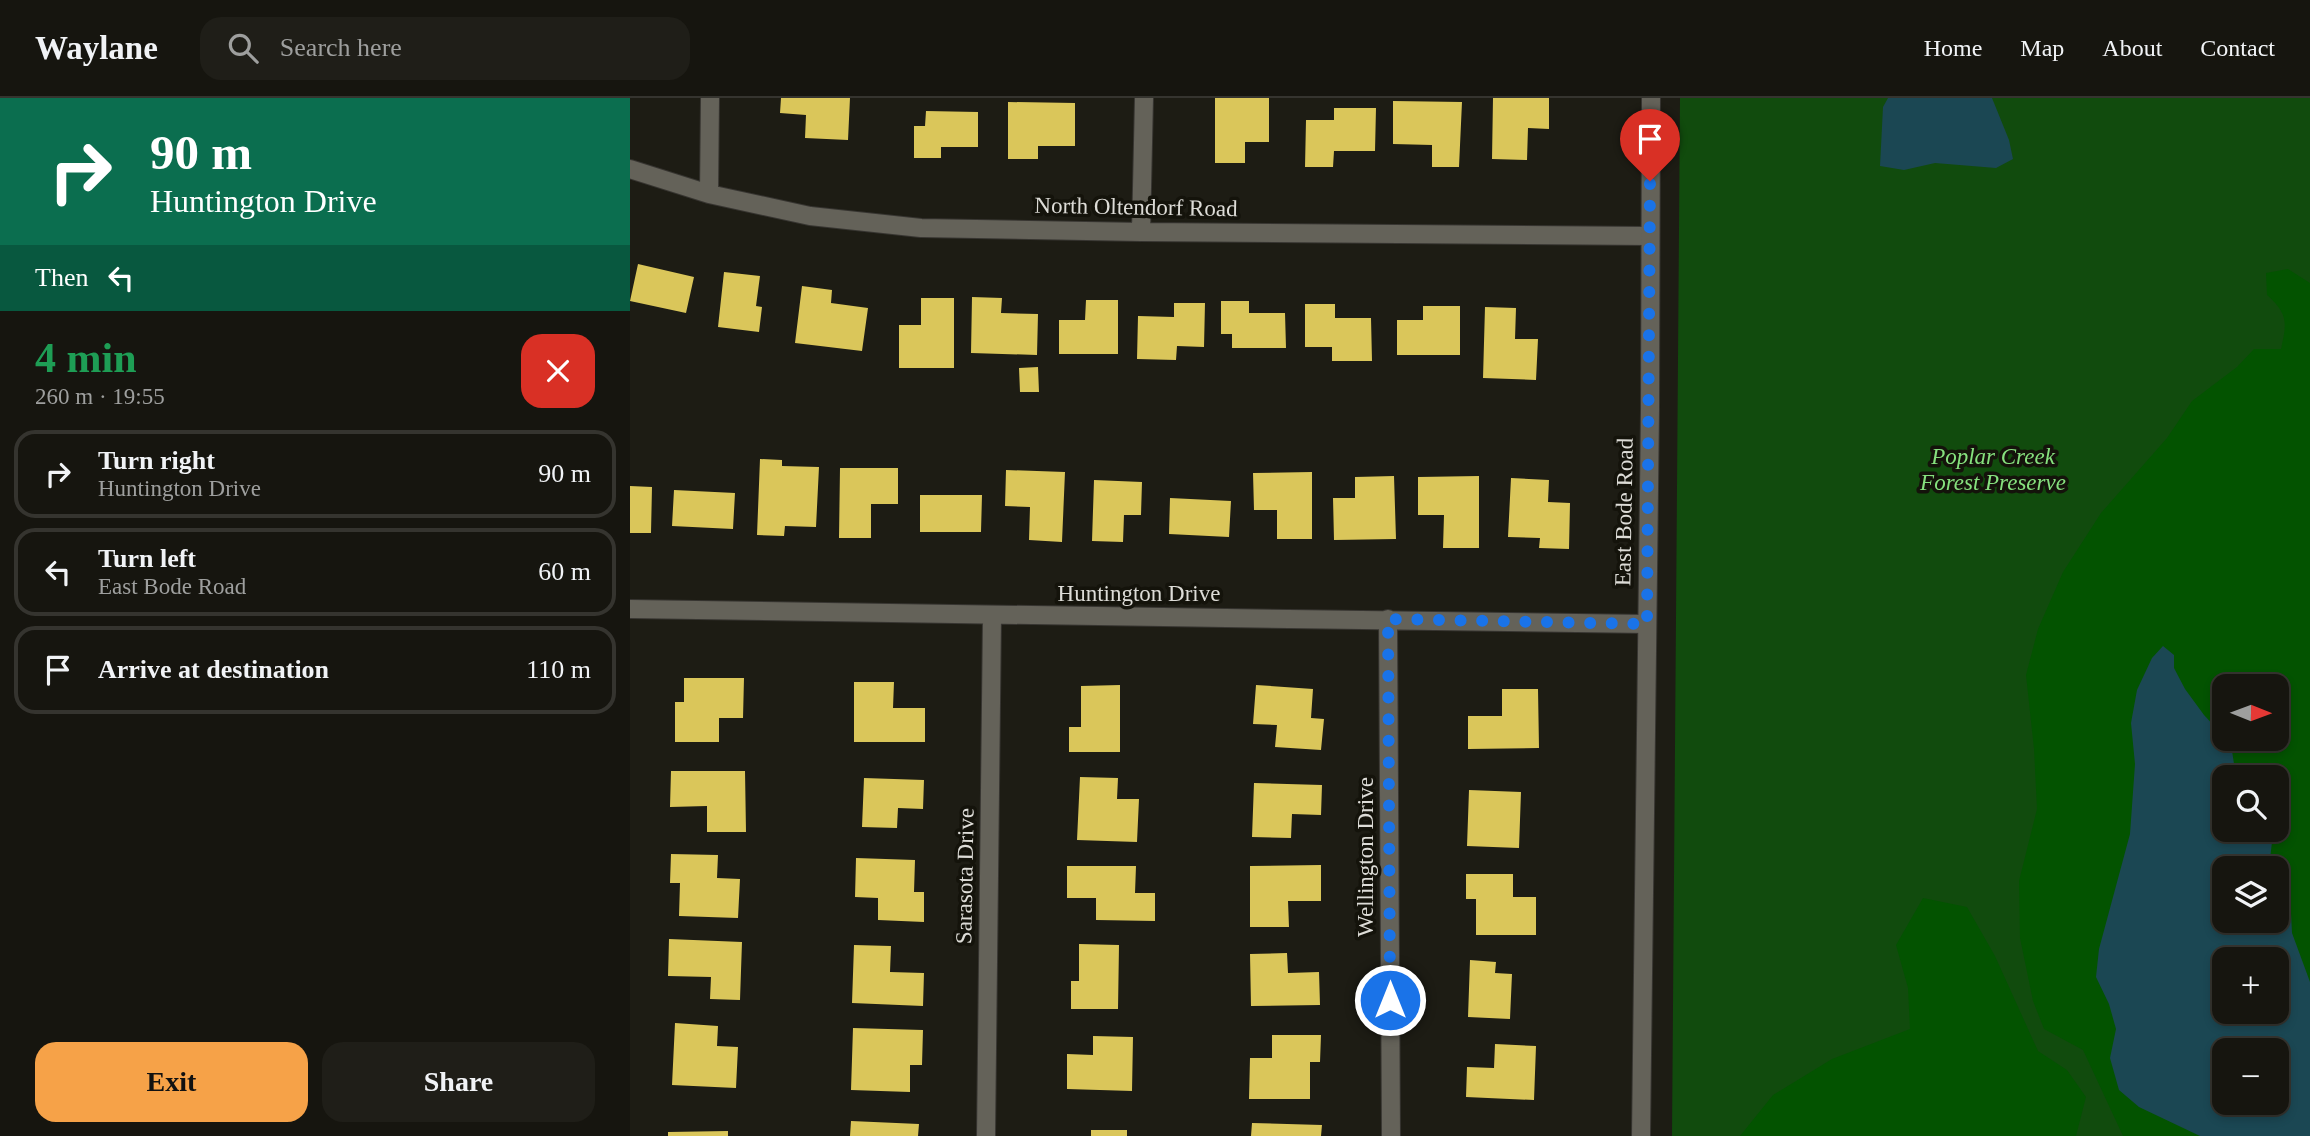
<!DOCTYPE html>
<html lang="en">
<head>
<meta charset="utf-8">
<style>
  body { margin:0; font-family:"Times New Roman",serif; background:#1f1e18; color:#f1f3f6; height:100vh; display:flex; flex-direction:column; font-size:26px; white-space:nowrap }
  * { box-sizing:border-box; margin:0 }
  p { font-size:23px; color:#9e9f9e }
  .icon { flex:none; width:38px; height:38px; fill:none; stroke:currentColor; stroke-width:2; stroke-linecap:round; stroke-linejoin:round }
  .map { position:relative; flex:1; overflow:hidden }
  .side { display:flex; flex-direction:column; background:#16150f; width:630px }
  .side>* { flex:none }
  .hud { background:#0b6e4f; color:#fff; overflow:hidden }
  .needle { width:46px; rotate:91deg }
  .tools { position:absolute; left:1582px; top:576px; display:grid; gap:14px }
  .tools a { display:grid; place-items:center; width:77px; height:77px; border-radius:14px; background:#16150f; box-shadow:0 4px 10px #0003,0 0 0 2px #35342f; font-size:35px }
  .pin { position:absolute; display:grid; place-items:center; width:60px; height:60px; color:#fff; margin:-72px -30px; border-radius:50% 50% 50% 0; rotate:-45deg; box-shadow:0 0 7px #0007 }
  .pin .icon { rotate:45deg }
  .me { position:absolute; width:77px; margin:-38px; rotate:0deg; stroke-linejoin:round; filter:drop-shadow(0 0 5px #0008) }
  .turn { display:flex; align-items:center; gap:24px; height:147px; padding:0 35px; font-size:32px }
  .turn .icon { width:91px; height:91px; stroke-width:2.5 }
  .turn b { display:block; font-size:49px; line-height:60px }
  .then { display:flex; align-items:center; height:66px; padding:0 35px; background:#0003; gap:14px; font-size:26px }
  .round { display:grid; place-items:center; flex:none; width:74px; height:74px; border-radius:21px; background:#1f1e18 }
  .summary { display:flex; align-items:center; justify-content:space-between; height:119px; padding:0 35px }
  h1 { font-size:42px; font-weight:600; line-height:52px; color:#1e9e55 }
  .button { display:flex; gap:14px; margin-top:auto; padding:14px 35px }
  .button a { flex:1; height:80px; border-radius:21px; background:#f6a248; color:#111; font-size:28px; font-weight:600; line-height:80px; text-align:center }
  .button a+a { background:#1f1e18; color:#f1f3f6 }
  ul { padding:0; list-style:none }
  li { display:flex; align-items:center; gap:21px; height:88px; margin:0 14px 10px; padding:0 21px; border:4px solid #35342f; border-radius:21px }
  li div { flex:1 }
  li b { display:block; font-size:26px }
  li em { font-style:normal }
  header { display:flex; align-items:center; gap:42px; box-sizing:border-box; height:98px; padding:0 35px; background:#16150f; border-bottom:2px solid #35342f }
  header strong { font-size:33px }
  nav { display:flex; gap:38px; margin-inline-start:auto; font-size:24px }
  .search { width:490px; height:63px; background:#1f1e18; display:flex; align-items:center; gap:18px; box-sizing:border-box; padding:0 24px; border-radius:21px; color:#9e9f9e; font-size:26px }
  main { display:flex; flex:1; min-height:0 }
  .map>svg:first-child { display:block }
  .green { fill:#114b0d; fill-rule:evenodd }
  .forest { fill:#035300; fill-rule:evenodd }
  .water { fill:#1b4753; fill-rule:evenodd }
  .building { fill:#dac65a }
  .lines { fill:none; stroke-linecap:round; stroke-linejoin:round }
  .street-casing { stroke:#373531; stroke-width:20 }
  .secondary-casing { stroke:#373531; stroke-width:20 }
  .street { stroke:#646259; stroke-width:18 }
  .secondary { stroke:#646259; stroke-width:18 }
  .route { stroke:#1a73e8; stroke-width:12; stroke-dasharray:0 21.6 }
  .labels { text-anchor:middle; dominant-baseline:central; stroke-width:7; stroke-linejoin:round; paint-order:stroke }
  .street-label { font-size:23px; fill:#dddcd7; stroke:#14130b }
  .park-label { font-size:23px; font-style:italic; fill:#86e17e; stroke:#14130b }
</style>
</head>
<body>
<header>
<strong>Waylane</strong>
<div class="search"><svg class="icon" aria-label="search" viewBox="0 0 24 24"><circle cx="10" cy="10" r="6"/><path d="M15 15l6 6"/></svg>Search here</div>
<nav><a>Home</a><a>Map</a><a>About</a><a>Contact</a></nav>
</header>
<main>
<section class="side">
<div class="hud">
<div class="turn"><svg class="icon" aria-label="right" viewBox="0 0 24 24"><path d="M7 20v-9h11M14 6l5 5-5 5"/></svg><div><b>90 m</b>Huntington Drive</div></div>
<div class="then">Then<svg class="icon" aria-label="left" viewBox="0 0 24 24"><path d="M17 20v-9H6M10 6l-5 5 5 5"/></svg></div>
</div>
<div class="summary"><div><h1>4 min</h1><p>260 m · 19:55</p></div><a class="round" style="background:#d93025;color:#fff"><svg class="icon" aria-label="close" viewBox="0 0 24 24"><path d="M6 6l12 12M18 6L6 18"/></svg></a></div>
<ul>
<li><svg class="icon" aria-label="right" viewBox="0 0 24 24"><path d="M7 20v-9h11M14 6l5 5-5 5"/></svg><div><b>Turn right</b><p>Huntington Drive</p></div><em>90 m</em></li>
<li><svg class="icon" aria-label="left" viewBox="0 0 24 24"><path d="M17 20v-9H6M10 6l-5 5 5 5"/></svg><div><b>Turn left</b><p>East Bode Road</p></div><em>60 m</em></li>
<li><svg class="icon" aria-label="arrive" viewBox="0 0 24 24"><path d="M6 21V4h12l-3 4 3 4H6"/></svg><div><b>Arrive at destination</b></div><em>110 m</em></li>
</ul>
<div class="button"><a>Exit</a><a>Share</a></div>
</section>
<div class="map">
<svg width="1680" height="1038" viewBox="0 0 1680 1038">
  <rect width="100%" height="100%" fill="#1d1c14"/>
  <path class="green" d="M1050,0H1680V1038H1042ZM1594,588H1647V640H1594ZM1594,679H1647V732H1594ZM1594,770H1647V822H1594ZM1594,861H1647V914H1594ZM1594,952H1647V1004H1594Z"/>
  <path class="forest" d="M1658,171L1680,185V1038H1493L1453,952L1414,931L1403,903L1390,840L1389,783L1407,711L1404,651L1396,577L1408,531L1433,474L1471,415L1537,340L1562,303L1607,269L1624,251H1651C1657,224 1658,216 1637,197L1636,175ZM1594,588H1647V640H1594ZM1594,679H1647V732H1594ZM1594,770H1647V822H1594ZM1594,861H1647V914H1594ZM1594,952H1647V1004H1594Z
    M1293,800L1337,809L1365,858L1408,953L1437,972L1456,999L1446,1038H1110L1143,997L1202,961L1280,931L1278,890L1266,847Z"/>
  <path class="water" d="M1258,0H1362L1379,42L1383,61L1366,70L1305,65L1274,72L1250,68L1253,9Z
    M1533,548L1544,557V570L1555,591L1574,617L1601,646L1606,679H1594V732H1637L1642,744L1639,770H1594V822H1647V798L1661,815L1662,835L1680,884V1038H1570L1509,1009L1489,992L1480,960L1486,931L1479,906L1466,879L1469,851L1500,736L1505,666L1501,625L1507,592L1522,560ZM1594,861H1647V914H1594ZM1594,952H1647V1004H1594Z"/>
  <path class="building" d="M151,0H220L218,42L175,40L176,17L150,15Z
    M585,0H639V44H615V65H585Z
    M863,0H919V31L898,30L897,62L862,61Z
    M763,3L832,4L829,69H802V47L763,46Z
    M378,4L445,5V48H408V61H378Z
    M704,10H746L745,53H704L703,69H675L676,22H704Z
    M296,13L348,14V49H311V60H284V28H295Z
    M8,166L64,179L56,215L0,203Z
    M94,174L130,178L126,208L132,209L129,234L88,229Z
    M172,188L202,192L201,205L238,210L232,253L165,245Z
    M342,199L372,200L371,215L408,216L407,257L341,255Z
    M291,200H324V270H269V227H291Z
    M456,202H488V256H429V222H455Z
    M591,203H619V215H655L656,250H602V236H591Z
    M544,205H575L574,249L547,248L546,262L507,261L508,218L544,219Z
    M675,206H705V220H741L742,263H702V249H675Z
    M793,208H830V257H767V222H793Z
    M855,209L886,210L885,241H908L906,282L853,280Z
    M408,269L409,294H390L389,270Z
    M130,361L152,362V368L189,369L186,429L155,428L154,438L127,437Z
    M210,370H268V406H241V440H209Z
    M376,372L435,374L432,444L399,442L400,409L375,408Z
    M682,374V441H647V412H624L623,375Z
    M764,378L766,441L704,442L703,400H725V379Z
    M849,378V450H813L814,417H788V379Z
    M881,380L919,382L918,404L940,405L939,451L909,450L910,440L878,439Z
    M464,382L512,384L511,417H494L493,444L462,443Z
    M0,388L22,389L21,435H0Z
    M44,392L105,395L103,431L42,428Z
    M290,397H352L351,434H290Z
    M540,400L601,403L599,439L539,436Z
    M54,580H114L113,620H89V644H45V604H54Z
    M224,584H264L263,610H295V644H224Z
    M490,587V654H439V629H451V588Z
    M626,587L683,591L681,620L694,621L691,652L645,649L647,627L623,626Z
    M872,591H908L909,650L838,651V618H872Z
    M41,673H115L116,734H77V708L40,709Z
    M450,679L488,680L487,701H509L507,744L447,742Z
    M234,680L294,682L293,711L268,710L267,730L232,729Z
    M624,685L692,687L691,717L662,716L661,740L622,739Z
    M839,692L891,694L889,750L837,748Z
    M41,756L88,757L87,780L110,781L108,820L49,818L50,785H40Z
    M226,760L285,762L284,794H294V824L248,822V800L225,799Z
    M691,767V803H658L659,829H620V768Z
    M437,768H506L505,795H525V823L466,822V800H437Z
    M836,776H883V799H906V837H846V801H836Z
    M39,841L112,844L110,902L80,901L81,879L38,878Z
    M449,846L489,847L488,911H441V883H449Z
    M224,847L261,848L260,874L294,875L293,908L222,905Z
    M657,855L658,875L689,874L690,907L621,908L620,856Z
    M840,862L866,864L865,875L882,876L880,921L838,919Z
    M45,925L88,928L87,948L108,949L106,990L42,987Z
    M223,930L293,932L292,967H280V994L221,992Z
    M642,937H691L690,964H680V1001H619L620,960H642Z
    M463,938L503,939L502,993L437,991V956L463,957Z
    M865,946L906,948L904,1002L836,999L837,969L864,970Z
    M221,1023L289,1026L288,1038H220Z
    M622,1025L692,1027L691,1038H621Z
    M461,1032H497V1038H461Z
    M98,1033V1038H38V1034Z"/>
  <g class="lines">
    <defs>
      <path id="street" d="M0,71L79,96L180,118L291,130L511,134L1019,138
        M79,96L80,0
        M511,134L514,0
        M0,511C339,518 678,520 1017,526
        M758,521L761,1038
        M356,1038L362,519"/>
      <path id="secondary" d="M1011,1038L1020,312L1021,0"/>
    </defs>
    <use href="#street" class="street-casing"/>
    <use href="#secondary" class="secondary-casing"/>
    <use href="#street" class="street"/>
    <use href="#secondary" class="secondary"/>
  </g>
  <g class="lines">
    <path class="route" d="M760,902L758,521L1017,526L1020,83"/>
  </g>
  <g class="labels">
    <g class="street-label">
      <text transform="translate(506 109) rotate(1)">North Oltendorf Road</text>
      <text transform="translate(994 414) rotate(-89)">East Bode Road</text>
      <text x="509" y="495">Huntington Drive</text>
      <text transform="translate(735 759) rotate(-90)">Wellington Drive</text>
      <text transform="translate(335 778) rotate(-89)">Sarasota Drive</text>
    </g>
    <g class="park-label">
      <text x="1363" y="358">Poplar Creek<tspan x="1363" dy="26">Forest Preserve</tspan></text>
    </g>
  </g>
</svg>
<div class="tools">
<a><svg class="needle" viewBox="-14 -14 28 28"><path d="M0-13l5 13h-10z" fill="#e53935"/><path d="M0 13l5-13h-10z" fill="#9e9f9e"/></svg></a>
<a><svg class="icon" aria-label="search" viewBox="0 0 24 24"><circle cx="10" cy="10" r="6"/><path d="M15 15l6 6"/></svg></a>
<a><svg class="icon" aria-label="layers" viewBox="0 0 24 24"><path d="M12 4l9 5-9 5-9-5zM3 14l9 5 9-5"/></svg></a>
<a>+</a>
<a>−</a>
</div>
<div class="pin" style="left:1020px;top:83px;background:#d93025"><svg class="icon" aria-label="arrive" viewBox="0 0 24 24"><path d="M6 21V4h12l-3 4 3 4H6"/></svg></div>
<svg class="me" style="left:760px;top:902px" viewBox="-20 -20 40 40"><circle r="17" fill="#1a73e8" stroke="#fff" stroke-width="3"/><path d="M0-11L8 9 0 5-8 9z" fill="#fff"/></svg>
</div>
</main>
</body>
</html>
